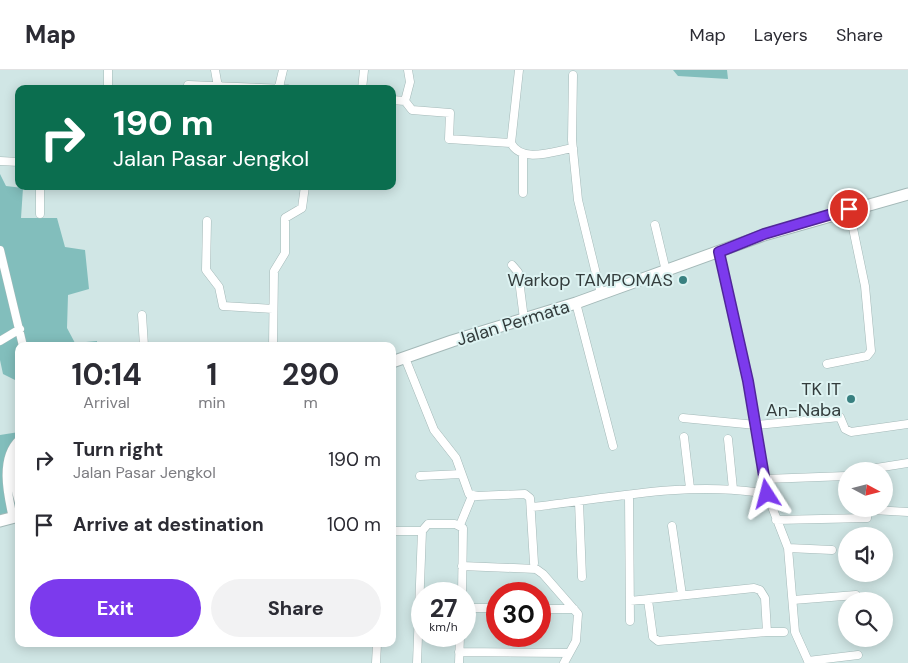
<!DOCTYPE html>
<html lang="en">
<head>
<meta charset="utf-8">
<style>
  body { margin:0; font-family:"DM Sans",sans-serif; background:#f2f2f3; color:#2b2b33; height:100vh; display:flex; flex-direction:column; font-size:19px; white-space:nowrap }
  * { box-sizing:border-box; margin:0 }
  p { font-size:16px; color:#7c7c81 }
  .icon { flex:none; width:28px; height:28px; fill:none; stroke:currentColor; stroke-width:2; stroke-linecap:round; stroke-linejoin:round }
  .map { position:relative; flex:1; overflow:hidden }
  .sheet { position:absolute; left:15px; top:272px; width:381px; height:305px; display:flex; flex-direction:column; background:#fff; border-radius:10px; box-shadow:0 2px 12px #0003 }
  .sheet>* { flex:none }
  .top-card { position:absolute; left:15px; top:15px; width:381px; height:105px; border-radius:10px; box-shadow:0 2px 12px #0003; background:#0b6e4f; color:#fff; overflow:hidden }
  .needle { width:32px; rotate:97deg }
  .tools { position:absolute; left:838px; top:392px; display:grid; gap:10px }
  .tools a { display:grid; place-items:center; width:55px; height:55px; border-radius:50%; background:#fff; box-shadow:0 2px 12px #0003; font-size:25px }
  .speed { position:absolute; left:411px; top:512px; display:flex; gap:10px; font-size:25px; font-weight:700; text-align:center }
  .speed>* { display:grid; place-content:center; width:65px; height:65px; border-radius:50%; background:#fff; box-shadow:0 2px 12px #0003; line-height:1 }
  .speed small { font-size:12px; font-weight:400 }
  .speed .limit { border:8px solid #d22; background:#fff; color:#111 }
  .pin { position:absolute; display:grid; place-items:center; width:42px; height:42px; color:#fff; margin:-21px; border:2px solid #fff; border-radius:50%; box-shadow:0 1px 5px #0007 }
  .me { position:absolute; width:55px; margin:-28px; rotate:351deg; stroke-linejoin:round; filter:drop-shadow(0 0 4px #0008) }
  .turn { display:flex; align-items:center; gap:18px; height:105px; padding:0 15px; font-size:22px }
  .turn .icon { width:65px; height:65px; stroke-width:2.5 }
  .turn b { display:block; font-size:35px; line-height:42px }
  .eta { display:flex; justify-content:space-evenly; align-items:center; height:85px; text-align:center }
  .eta b { font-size:30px; font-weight:700; line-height:35px }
  .primary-button { display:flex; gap:10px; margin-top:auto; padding:10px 15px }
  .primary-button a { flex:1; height:58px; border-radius:30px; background:#7c3aed; color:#fff; font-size:20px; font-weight:700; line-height:58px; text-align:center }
  .primary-button a+a { background:#f2f2f3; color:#2b2b33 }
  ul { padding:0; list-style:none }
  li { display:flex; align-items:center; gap:15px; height:65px; padding:0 15px }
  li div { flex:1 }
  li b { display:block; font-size:19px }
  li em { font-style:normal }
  header { display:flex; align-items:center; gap:30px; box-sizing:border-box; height:70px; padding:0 25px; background:#fff; border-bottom:1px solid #e1e1e2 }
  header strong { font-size:24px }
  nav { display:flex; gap:28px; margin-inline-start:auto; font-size:18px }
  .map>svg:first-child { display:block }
  .green { fill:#82bebc }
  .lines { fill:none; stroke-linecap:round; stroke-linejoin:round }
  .street-casing { stroke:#a4b9b8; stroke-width:9 }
  .primary-casing { stroke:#a4b9b8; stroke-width:13 }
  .street { stroke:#fff; stroke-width:8 }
  .primary { stroke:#fff; stroke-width:11 }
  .route-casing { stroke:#51269a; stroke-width:12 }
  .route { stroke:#7c3aed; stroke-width:9 }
  .poi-dot { fill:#388080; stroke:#ddf3f2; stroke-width:2 }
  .labels { text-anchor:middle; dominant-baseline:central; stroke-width:4; stroke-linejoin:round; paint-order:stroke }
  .poi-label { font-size:18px; fill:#333c3c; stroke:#ddf3f2; text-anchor:end }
  .street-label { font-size:18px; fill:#333c3c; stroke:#ddf3f2 }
</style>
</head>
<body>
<header>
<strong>Map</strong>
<nav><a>Map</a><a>Layers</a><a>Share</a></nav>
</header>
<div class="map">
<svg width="908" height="593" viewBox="0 0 908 593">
  <rect width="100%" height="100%" fill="#d0e6e5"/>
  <path class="green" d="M673,0H727L728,9L678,6Z
    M0,104L6,116L23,118L21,148H57L65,177L85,180L89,219L68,225L67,258L75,273L97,271V276H19V312L3,304L0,290Z
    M19,362V442L0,449V365Z"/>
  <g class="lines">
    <defs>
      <path id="street" d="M215,0L218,17
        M408,0L410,12L405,31L412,40L450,43L449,69L511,73
        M519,0L511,73C522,94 554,81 573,78
        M573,5L572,70L578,130L601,224
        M188,15L288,19
        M279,17L283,0
        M108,19V0
        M362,19L364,0
        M392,30L405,31
        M0,91L19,92
        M40,116V144
        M523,123V84
        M207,151L206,200L219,217L223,236L273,239
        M655,155L666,201
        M0,180L23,276
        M719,182L748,311L767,424L788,478L795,562L809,593
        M512,195L518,202L524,249
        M576,233L613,376
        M142,245L144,276
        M0,271L20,259
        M273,276L274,201L285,183V148L302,138L305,116
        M405,288L434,360L456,388L469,424L477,426L525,424L530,428L534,493
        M827,294L867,286L871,281L865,216L849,139
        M683,348L756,355L840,347L845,359L851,362L908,354
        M684,367L690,418
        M728,369L733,419
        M19,380C6,392 15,417 19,432
        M870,399L908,393
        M420,406L461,404
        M765,409L846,406
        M629,426L630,551
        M579,432L582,507
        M532,437C606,429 680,412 755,422
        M873,440L908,442
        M13,448C7,422 0,388 19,370
        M776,450L867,448V439
        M460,455L472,426
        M672,456L682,525
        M392,461H422
        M788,478L832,480
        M462,496L536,499L543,504L578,544L576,571L564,593
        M793,530L856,525
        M630,531L754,518L760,520L765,528L767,562L658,571L653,567L648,530
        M465,538H498
        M540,539H574
        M767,562H784
        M459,582L569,583
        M808,591L858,585
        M376,593L377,574
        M417,593L422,461L428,454H455L463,458L462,524
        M459,593L460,566"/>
      <path id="primary" d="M392,292L452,271L576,233L764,165L908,124
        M0,451L19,446"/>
    </defs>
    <use href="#street" class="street-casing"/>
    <use href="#primary" class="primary-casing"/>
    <use href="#street" class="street"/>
    <use href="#primary" class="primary"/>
  </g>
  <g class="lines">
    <defs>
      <path id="route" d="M767,424L748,311L719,182L764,164L849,139"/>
    </defs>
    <use href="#route" class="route-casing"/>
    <use href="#route" class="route"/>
  </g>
  <g class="poi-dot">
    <circle cx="683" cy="210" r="5"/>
    <circle cx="851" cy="329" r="5"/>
  </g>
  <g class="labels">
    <g class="poi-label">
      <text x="673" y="210">Warkop TAMPOMAS</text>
      <text x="841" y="319">TK IT<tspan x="841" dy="21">An-Naba</tspan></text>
    </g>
    <g class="street-label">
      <text transform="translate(513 253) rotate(-17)">Jalan Permata</text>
    </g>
  </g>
</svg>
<div class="tools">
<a><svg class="needle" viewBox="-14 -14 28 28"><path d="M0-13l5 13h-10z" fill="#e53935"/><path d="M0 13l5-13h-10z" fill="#7c7c81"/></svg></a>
<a><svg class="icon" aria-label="sound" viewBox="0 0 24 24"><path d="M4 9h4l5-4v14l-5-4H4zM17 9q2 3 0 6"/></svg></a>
<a><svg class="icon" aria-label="search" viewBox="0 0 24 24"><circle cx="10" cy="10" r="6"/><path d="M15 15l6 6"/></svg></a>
</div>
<div class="speed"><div>27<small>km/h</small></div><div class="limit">30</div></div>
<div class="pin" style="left:849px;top:139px;background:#d93025"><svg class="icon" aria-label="arrive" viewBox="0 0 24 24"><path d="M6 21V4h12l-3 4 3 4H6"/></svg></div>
<svg class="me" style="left:767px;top:424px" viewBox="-20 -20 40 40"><path d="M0-17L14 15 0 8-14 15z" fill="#7c3aed" stroke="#fff" stroke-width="4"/></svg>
<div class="top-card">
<div class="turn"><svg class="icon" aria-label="right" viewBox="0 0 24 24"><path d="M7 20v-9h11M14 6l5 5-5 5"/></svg><div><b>190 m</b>Jalan Pasar Jengkol</div></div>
</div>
<section class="sheet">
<div class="eta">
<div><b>10:14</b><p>Arrival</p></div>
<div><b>1</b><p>min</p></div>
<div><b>290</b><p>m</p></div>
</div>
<ul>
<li><svg class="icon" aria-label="right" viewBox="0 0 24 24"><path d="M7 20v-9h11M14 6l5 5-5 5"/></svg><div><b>Turn right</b><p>Jalan Pasar Jengkol</p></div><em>190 m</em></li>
<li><svg class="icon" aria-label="arrive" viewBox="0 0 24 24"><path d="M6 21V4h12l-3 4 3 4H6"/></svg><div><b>Arrive at destination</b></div><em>100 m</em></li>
</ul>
<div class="primary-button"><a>Exit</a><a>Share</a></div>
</section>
</div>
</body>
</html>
